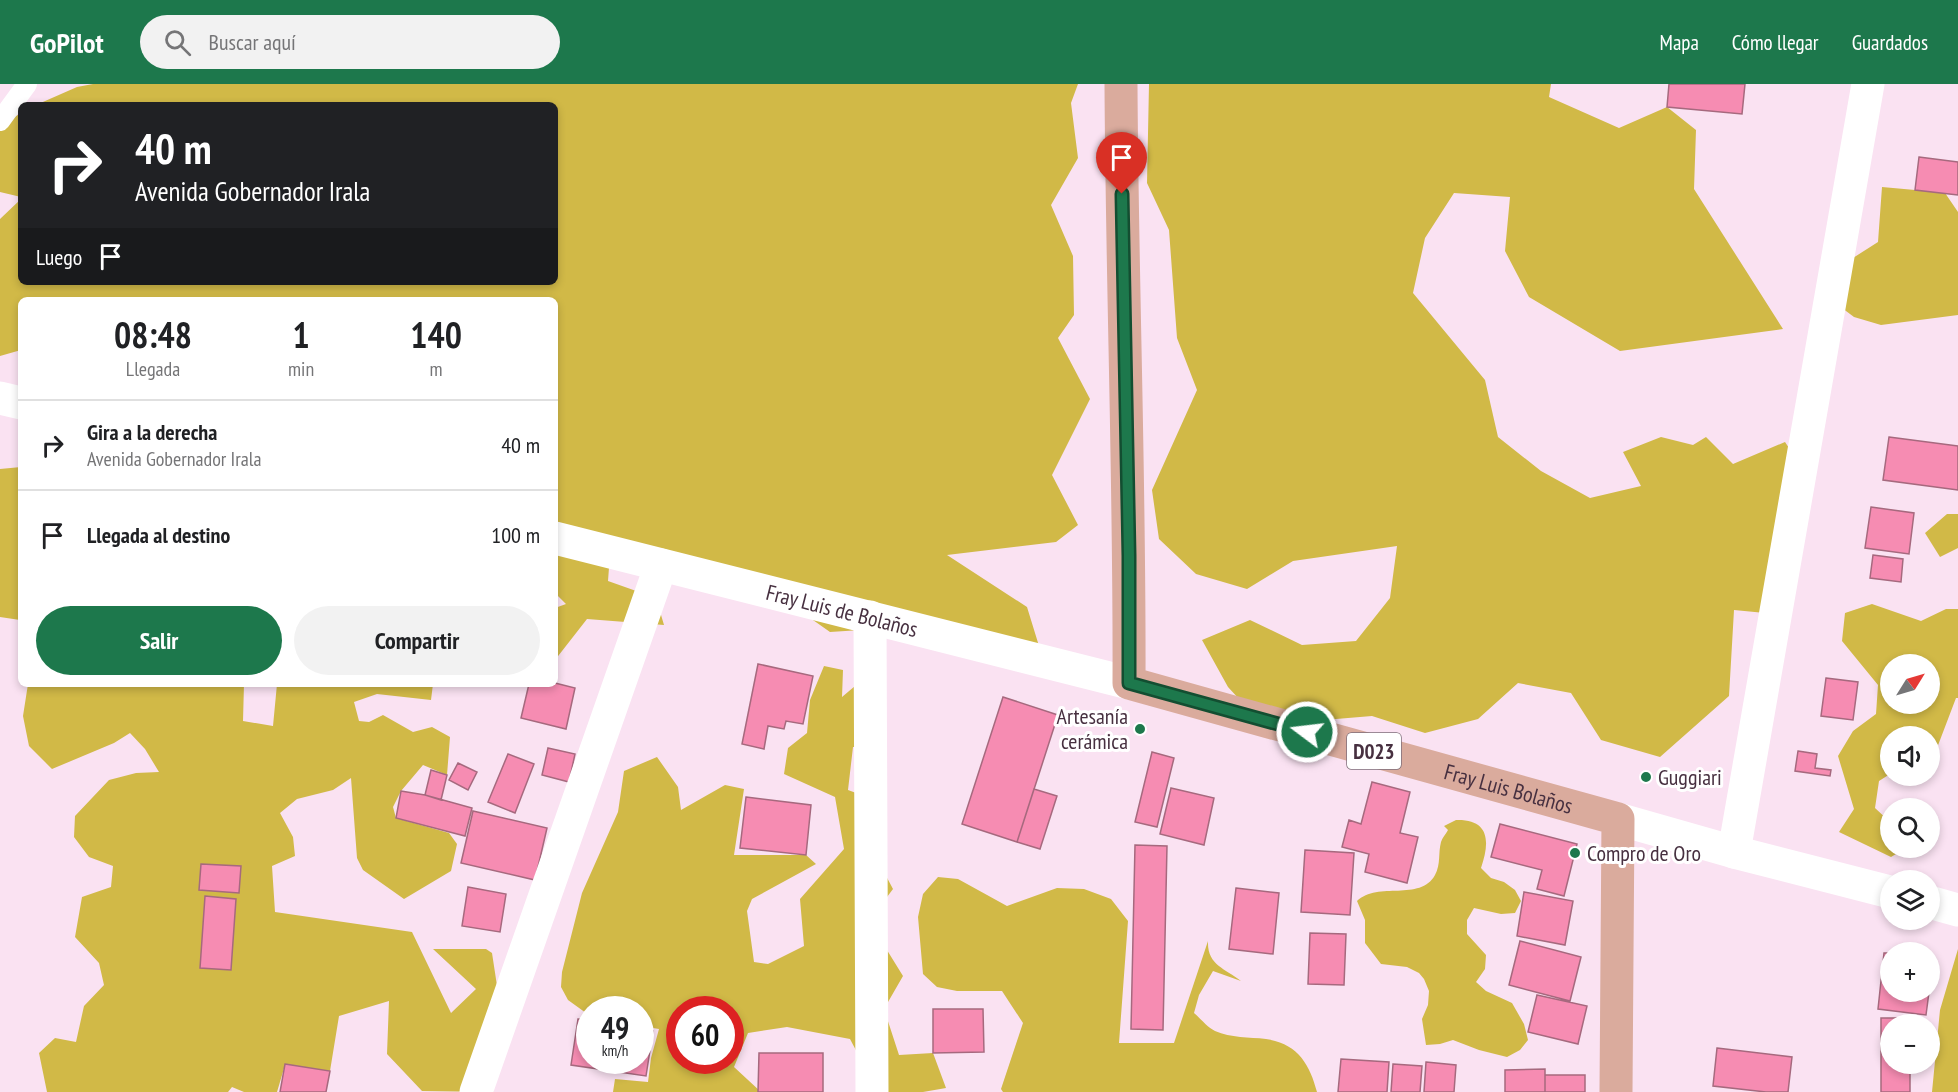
<!DOCTYPE html>
<html lang="es">
<head>
<meta charset="utf-8">
<style>
  body { margin:0; font-family:"PT Sans Narrow",sans-serif; background:#f2f2f2; color:#202124; height:100vh; display:flex; flex-direction:column; font-size:22px; white-space:nowrap }
  * { box-sizing:border-box; margin:0 }
  p { font-size:20px; color:#757577 }
  .icon { flex:none; width:33px; height:33px; fill:none; stroke:currentColor; stroke-width:2; stroke-linecap:round; stroke-linejoin:round }
  .map { position:relative; flex:1; overflow:hidden }
  .drawer { position:absolute; left:18px; top:213px; width:540px; height:390px; display:flex; flex-direction:column; background:#fff; border-radius:9px; box-shadow:0 3px 9px #0003 }
  .drawer>* { flex:none }
  .guide { position:absolute; left:18px; top:18px; width:540px; height:183px; border-radius:9px; box-shadow:0 3px 9px #0003; background:#202124; color:#fff; overflow:hidden }
  .needle { width:39px; rotate:53deg }
  .tools { position:absolute; left:1880px; top:570px; display:grid; gap:12px }
  .tools a { display:grid; place-items:center; width:60px; height:60px; border-radius:50%; background:#fff; box-shadow:0 3px 9px #0003; font-size:30px }
  .speed { position:absolute; left:576px; top:912px; display:flex; gap:12px; font-size:30px; font-weight:700; text-align:center }
  .speed>* { display:grid; place-content:center; width:78px; height:78px; border-radius:50%; background:#fff; box-shadow:0 3px 9px #0003; line-height:1 }
  .speed small { font-size:15px; font-weight:400 }
  .speed .limit { border:9px solid #d22; background:#fff; color:#111 }
  .pin { position:absolute; display:grid; place-items:center; width:51px; height:51px; color:#fff; margin:-62px -26px; border-radius:50% 50% 50% 0; rotate:-45deg; box-shadow:0 0 6px #0007 }
  .pin .icon { rotate:45deg }
  .me { position:absolute; width:66px; margin:-33px; rotate:285deg; stroke-linejoin:round; filter:drop-shadow(0 0 4px #0008) }
  .turn { display:flex; align-items:center; gap:21px; height:126px; padding:0 18px; font-size:27px }
  .turn .icon { width:78px; height:78px; stroke-width:2.5 }
  .turn b { display:block; font-size:42px; line-height:51px }
  .then { display:flex; align-items:center; height:57px; padding:0 18px; background:#0003; gap:12px; font-size:22px }
  .eta { display:flex; justify-content:space-evenly; align-items:center; height:102px; text-align:center }
  .eta b { font-size:36px; font-weight:700; line-height:42px }
  .button { display:flex; gap:12px; margin-top:auto; padding:12px 18px }
  .button a { flex:1; height:69px; border-radius:36px; background:#1d784c; color:#fff; font-size:24px; font-weight:700; line-height:69px; text-align:center }
  .button a+a { background:#f2f2f2; color:#202124 }
  ul { padding:0; list-style:none }
  li { display:flex; align-items:center; gap:18px; height:90px; padding:0 18px; border-top:2px solid #e0e0e0 }
  li div { flex:1 }
  li b { display:block; font-size:22px }
  li em { font-style:normal }
  header { display:flex; align-items:center; gap:36px; box-sizing:border-box; height:84px; padding:0 30px; background:#1d784c; color:#fff }
  header strong { font-size:28px }
  nav { display:flex; gap:33px; margin-inline-start:auto; font-size:21px }
  .search { width:420px; height:54px; background:#f2f2f2; display:flex; align-items:center; gap:15px; box-sizing:border-box; padding:0 21px; border-radius:33px; color:#757577; font-size:22px }
  .map>svg:first-child { display:block }
  .forest { fill:#d1b947; fill-rule:evenodd }
  .building { fill:#f68cb2; stroke:#a6697e; stroke-width:1.5 }
  .lines { fill:none; stroke-linecap:round; stroke-linejoin:round }
  .service { stroke:#fff; stroke-width:20 }
  .minor { stroke:#fff; stroke-width:33 }
  .tertiary { stroke:#fff; stroke-width:33 }
  .primary { stroke:#daab9d; stroke-width:33 }
  .route-casing { stroke:#134e31; stroke-width:15 }
  .route { stroke:#1d784c; stroke-width:10 }
  .poi-dot { fill:#1d784c; stroke:#fff; stroke-width:2 }
  .labels { text-anchor:middle; dominant-baseline:central; stroke-width:6; stroke-linejoin:round; paint-order:stroke }
  .shield { fill:#fff; stroke:#7e6e79; stroke-width:1.5 }
  .shield-label { font-size:21px; font-weight:bold; fill:#473040 }
  .street-label { font-size:22px; fill:#473040; stroke:#fff }
  .poi-label { font-size:22px; fill:#473040; stroke:#fff; text-anchor:start }
</style>
</head>
<body>
<header>
<strong>GoPilot</strong>
<div class="search"><svg class="icon" aria-label="search" viewBox="0 0 24 24"><circle cx="10" cy="10" r="6"/><path d="M15 15l6 6"/></svg>Buscar aquí</div>
<nav><a>Mapa</a><a>Cómo llegar</a><a>Guardados</a></nav>
</header>
<div class="map">
<svg width="1958" height="1008" viewBox="0 0 1958 1008">
  <rect width="100%" height="100%" fill="#fae2f2"/>
  <path class="forest" d="M93,0H1078L1071,19L1078,74L1051,121L1073,172L1074,231L1058,254L1090,315L1052,391L1078,441L1056,458L947,471L1027,523L1039,562L907,543L830,548L776,510L610,470L608,497L656,514L664,541L587,535L555,576V524L566,520L555,509V216H21V266L0,272V135L21,115V198H555V21H36L77,3Z
    M1149,0H1551L1549,13L1619,44L1667,23L1696,46L1694,105L1783,245L1620,267L1529,213L1505,167L1510,113L1454,109L1425,154L1413,209L1485,296L1498,353L1541,387L1590,414L1641,402L1623,368L1661,353L1693,361L1706,353L1733,380L1785,358L1807,391L1765,529L1734,526L1729,612L1660,673L1601,656L1571,609L1518,599L1478,635L1425,649L1372,632L1263,641L1228,603L1202,556L1250,536L1302,561L1356,557L1390,514L1397,462L1293,477L1247,505L1196,490L1159,455L1152,406L1197,306L1177,254L1169,146L1147,99Z
    M21,29V113L0,108V42Z
    M1882,103L1915,106H1943L1958,128V231L1881,241L1854,233L1830,215L1831,188L1878,158Z
    M21,383V538L20,536L0,533V385Z
    M1947,430H1958V464L1940,473L1925,449Z
    M1872,520L1921,537L1946,525H1958V614H1956L1929,685V652H1890V690L1879,697L1875,724L1890,738V764H1906L1891,773L1839,748L1854,725L1838,672L1853,647L1876,630L1878,601L1842,557L1845,529ZM1929,580V620H1890V580Z
    M824,582L843,586L842,613L855,602L870,663H853L848,706L875,716L869,760L893,805L869,837L903,892L884,925L899,971L933,969L946,1004L923,1008H878L850,955L787,943L748,949L734,983L761,1008H613L615,995L648,998L651,974L659,945L641,942L640,926H590L589,930L586,929L568,916L561,903L562,888L582,809L618,728L624,687L657,673L678,703L681,726L725,701L744,705L734,771H806L816,780L752,815L747,827L754,878L768,880L804,862L800,815L844,765L835,713L784,690L788,664L807,649L810,616ZM680,926H730V976H680Z
    M28,600H244L243,637L273,642L277,600H433L431,616L377,610L354,618L359,637L369,638L383,631L413,648L432,643L450,653L447,691L423,681L401,707L393,723L396,734L449,749L457,760L451,787L404,815L363,786L357,774L351,694L333,706L297,715L280,729L293,753L295,772L272,782L275,828L412,848L451,929L476,905L433,865H486L492,869L505,954L493,1008L422,1007L387,970L389,917L339,932L330,987L285,981L277,1008H244L232,1003L228,1008H47L39,969L55,954L76,958L84,922L104,901L99,879L75,853L82,813L111,803L113,782L89,773L74,753L75,732L109,696L136,689L159,688L145,665L130,649L114,659L52,685L29,662L23,632Z
    M1456,736C1490,735 1490,758 1481,784L1491,794L1504,798L1515,806L1521,817L1515,829L1501,830L1474,824L1467,836V850L1486,871L1485,885L1476,898L1486,907L1512,919L1524,940L1528,956L1520,966L1507,973L1479,966L1453,956L1440,960L1426,961L1422,935L1428,921L1429,907L1424,895L1419,889L1407,883L1381,880L1365,859V836L1357,817C1378,797 1420,818 1435,791C1441,780 1438,769 1441,758C1442,754 1446,750 1448,746L1444,742Z
    M938,793L958,795L1007,822L1057,804L1084,805L1111,815L1128,837L1119,959H1174L1208,857C1207,881 1225,884 1241,897L1213,887L1199,911L1194,929C1200,934 1207,943 1215,947C1231,954 1249,953 1266,955C1297,959 1310,980 1317,1008H1003L1001,1005L1023,939L1002,907H957L937,903L923,890L918,833L923,810Z
    M1958,865V1008H1932L1940,926Z"/>
  <path class="building" d="M1669,0H1745L1742,30L1667,23Z
    M1919,73L1958,78V111L1915,106Z
    M1889,353L1958,362V406L1883,396Z
    M1871,423L1914,429L1909,470L1865,464Z
    M1873,471L1903,475L1901,498L1870,494Z
    M758,580L813,592L803,640L786,637L784,645L768,642L764,665L742,660Z
    M1826,594L1858,598L1853,636L1821,632Z
    M555,599L575,604L566,645L521,634L529,600Z
    M1003,613L1058,631L1017,758L962,740Z
    M548,664L575,670L569,698L542,691Z
    M1798,667L1817,670L1815,684L1831,686L1830,692L1795,687Z
    M1152,668L1174,674L1157,743L1135,738Z
    M508,670L534,680L515,729L488,718Z
    M458,679L477,688L468,706L449,696Z
    M431,686L447,691L441,716L425,711Z
    M1372,698L1410,708L1400,749L1418,753L1407,799L1365,788L1369,770L1342,763L1349,736L1361,740Z
    M1171,704L1214,714L1204,761L1160,750Z
    M1034,705L1057,712L1040,765L1017,758Z
    M401,707L425,711L472,724L465,752L396,734Z
    M746,713L811,721L806,771L740,764Z
    M473,727L547,744L535,796L461,779Z
    M1500,740L1577,760L1564,812L1537,805L1542,786L1491,773Z
    M1135,761L1167,762L1163,946L1131,945Z
    M1305,766L1354,769L1350,831L1301,828Z
    M201,780L241,782L239,809L199,806Z
    M468,803L506,810L500,848L462,842Z
    M1236,804L1279,809L1273,870L1229,865Z
    M1524,808L1573,817L1565,861L1517,852Z
    M205,812L236,815L231,886L200,884Z
    M1310,849L1346,850L1344,901L1308,900Z
    M1520,857L1581,873L1570,917L1509,901Z
    M1884,869H1890V908H1929L1926,931L1878,925Z
    M1537,911L1587,922L1578,960L1528,948Z
    M933,925H983L984,968L933,969Z
    M1881,934H1910V940H1890V980H1910V1008H1881Z
    M578,935L590,936V976H640V945L653,947L646,992L571,981Z
    M1717,964L1792,973L1788,1008H1766L1713,1002Z
    M759,969H823V1008H758Z
    M1341,975L1389,978L1387,1008H1338Z
    M1426,978L1456,981L1454,1008H1424Z
    M285,980L330,987L326,1008H280Z
    M1393,980L1422,982L1420,1008H1391Z
    M1545,985V1008H1505V986Z
    M1545,991H1585V1008H1545Z"/>
  <g class="lines">
    <path class="service" d="M0,37L27,0"/>
    <g class="minor">
      <path d="M0,314L21,319"/>
      <path id="s1" d="M555,454L1129,599"/>
      <path d="M870,533L872,1008"/>
      <path d="M1734,768L1868,0"/>
      <path d="M476,1008L661,481"/>
    </g>
    <path class="tertiary" d="M1618,735L1734,768L1890,808
      M1929,818L1958,826"/>
    <path class="primary" id="s2" d="M1121,0C1122,200 1130,399 1129,599L1618,735L1616,1008"/>
  </g>
  <g class="lines">
    <defs>
      <path id="route" d="M1122,110L1129,472V599L1307,648"/>
    </defs>
    <use href="#route" class="route-casing"/>
    <use href="#route" class="route"/>
  </g>
  <g class="poi-dot">
    <circle cx="1140" cy="645" r="6"/>
    <circle cx="1646" cy="693" r="6"/>
    <circle cx="1575" cy="769" r="6"/>
  </g>
  <g class="labels">
    <rect class="shield" x="1347" y="649" width="54" height="36" rx="4.5"/>
    <g class="shield-label">
      <text x="1374" y="667">D023</text>
    </g>
    <g class="street-label">
      <text stroke="none"><textPath href="#s1" startOffset="296">Fray Luis de Bolaños</textPath></text>
      <text stroke="none"><textPath href="#s2" startOffset="993">Fray Luis Bolaños</textPath></text>
    </g>
    <g class="poi-label">
      <text x="1128" y="632" text-anchor="end">Artesanía<tspan x="1128" dy="25">cerámica</tspan></text>
      <text x="1658" y="693">Guggiari</text>
      <text x="1587" y="769">Compro de Oro</text>
    </g>
  </g>
</svg>
<div class="tools">
<a><svg class="needle" viewBox="-14 -14 28 28"><path d="M0-13l5 13h-10z" fill="#e53935"/><path d="M0 13l5-13h-10z" fill="#757577"/></svg></a>
<a><svg class="icon" aria-label="sound" viewBox="0 0 24 24"><path d="M4 9h4l5-4v14l-5-4H4zM17 9q2 3 0 6"/></svg></a>
<a><svg class="icon" aria-label="search" viewBox="0 0 24 24"><circle cx="10" cy="10" r="6"/><path d="M15 15l6 6"/></svg></a>
<a><svg class="icon" aria-label="layers" viewBox="0 0 24 24"><path d="M12 4l9 5-9 5-9-5zM3 14l9 5 9-5"/></svg></a>
<a>+</a>
<a>−</a>
</div>
<div class="speed"><div>49<small>km/h</small></div><div class="limit">60</div></div>
<div class="pin" style="left:1122px;top:110px;background:#d93025"><svg class="icon" aria-label="arrive" viewBox="0 0 24 24"><path d="M6 21V4h12l-3 4 3 4H6"/></svg></div>
<svg class="me" style="left:1307px;top:648px" viewBox="-20 -20 40 40"><circle r="17" fill="#1d784c" stroke="#fff" stroke-width="3"/><path d="M0-11L8 9 0 5-8 9z" fill="#fff"/></svg>
<div class="guide">
<div class="turn"><svg class="icon" aria-label="right" viewBox="0 0 24 24"><path d="M7 20v-9h11M14 6l5 5-5 5"/></svg><div><b>40 m</b>Avenida Gobernador Irala</div></div>
<div class="then">Luego<svg class="icon" aria-label="arrive" viewBox="0 0 24 24"><path d="M6 21V4h12l-3 4 3 4H6"/></svg></div>
</div>
<section class="drawer">
<div class="eta">
<div><b>08:48</b><p>Llegada</p></div>
<div><b>1</b><p>min</p></div>
<div><b>140</b><p>m</p></div>
</div>
<ul>
<li><svg class="icon" aria-label="right" viewBox="0 0 24 24"><path d="M7 20v-9h11M14 6l5 5-5 5"/></svg><div><b>Gira a la derecha</b><p>Avenida Gobernador Irala</p></div><em>40 m</em></li>
<li><svg class="icon" aria-label="arrive" viewBox="0 0 24 24"><path d="M6 21V4h12l-3 4 3 4H6"/></svg><div><b>Llegada al destino</b></div><em>100 m</em></li>
</ul>
<div class="button"><a>Salir</a><a>Compartir</a></div>
</section>
</div>
</body>
</html>
